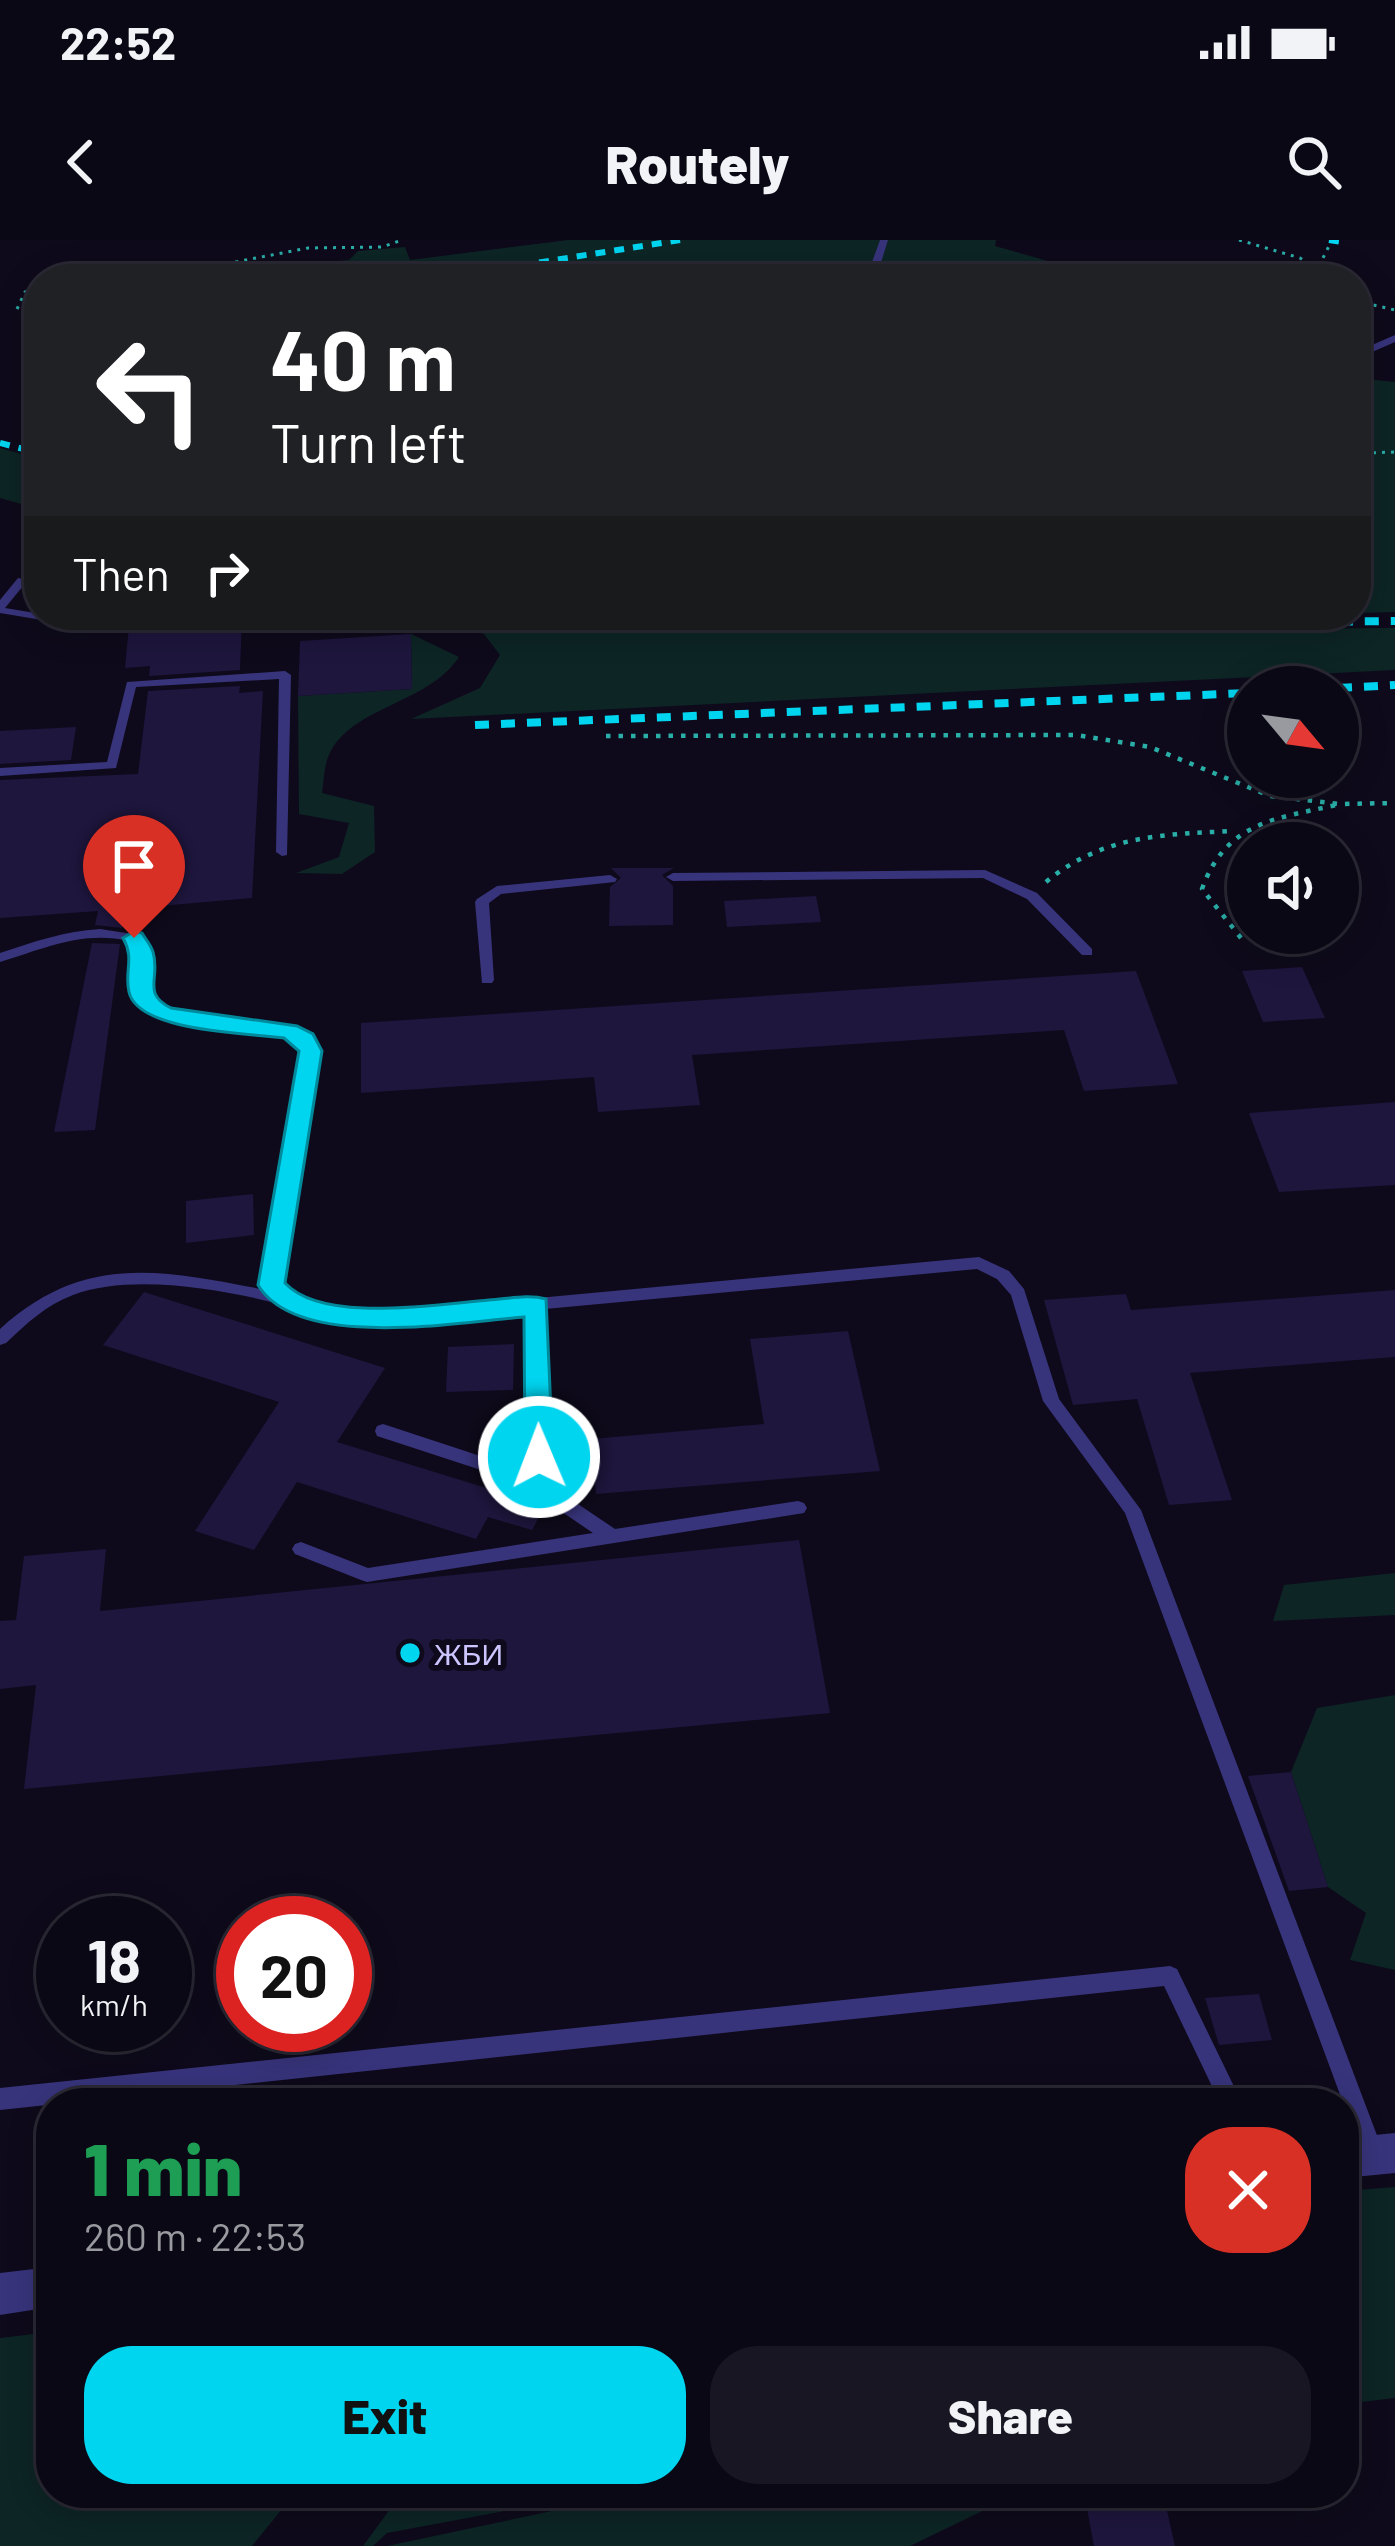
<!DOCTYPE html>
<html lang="en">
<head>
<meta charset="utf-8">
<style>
  body { margin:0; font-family:Barlow,sans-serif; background:#181622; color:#f1f3f6; height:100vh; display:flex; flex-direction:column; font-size:45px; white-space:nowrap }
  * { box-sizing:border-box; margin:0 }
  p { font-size:39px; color:#999aa0 }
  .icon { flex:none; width:66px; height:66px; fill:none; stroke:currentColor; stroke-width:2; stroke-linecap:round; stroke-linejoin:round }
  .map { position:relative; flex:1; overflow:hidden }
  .drawer { position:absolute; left:36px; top:1848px; width:1323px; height:420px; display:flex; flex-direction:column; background:#0a0814; border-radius:48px; box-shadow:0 6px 30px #0003,0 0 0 3px #2a2934 }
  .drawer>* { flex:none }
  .guide { position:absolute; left:24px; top:24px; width:1347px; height:366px; border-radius:48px; box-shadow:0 6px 30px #0003,0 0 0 3px #2a2934; background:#202124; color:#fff; overflow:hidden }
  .needle { width:78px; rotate:119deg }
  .controls { position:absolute; left:1227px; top:426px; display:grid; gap:24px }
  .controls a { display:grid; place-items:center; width:132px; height:132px; border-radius:50%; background:#0a0814; box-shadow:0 6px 30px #0003,0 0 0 3px #2a2934; font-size:60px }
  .speed { position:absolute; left:36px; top:1656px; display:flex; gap:24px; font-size:60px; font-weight:700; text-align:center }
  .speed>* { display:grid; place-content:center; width:156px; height:156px; border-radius:50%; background:#0a0814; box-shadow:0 6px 30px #0003,0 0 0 3px #2a2934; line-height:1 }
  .speed small { font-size:30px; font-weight:400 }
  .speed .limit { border:18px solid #d22; background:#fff; color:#111 }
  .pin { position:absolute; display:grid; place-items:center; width:102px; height:102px; color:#fff; margin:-123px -51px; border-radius:50% 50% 50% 0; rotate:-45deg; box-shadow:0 0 12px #0007 }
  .pin .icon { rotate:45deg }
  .me { position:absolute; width:132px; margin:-66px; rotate:359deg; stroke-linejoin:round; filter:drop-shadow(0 0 9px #0008) }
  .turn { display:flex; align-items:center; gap:42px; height:252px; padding:0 48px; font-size:54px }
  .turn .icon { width:156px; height:156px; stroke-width:2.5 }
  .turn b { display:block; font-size:84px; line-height:102px }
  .then { display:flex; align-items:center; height:114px; padding:0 48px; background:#0003; gap:24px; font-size:45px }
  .round { display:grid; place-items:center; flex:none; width:126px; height:126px; border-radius:48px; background:#181622 }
  .overview { display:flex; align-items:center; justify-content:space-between; height:204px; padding:0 48px }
  h1 { font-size:72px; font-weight:800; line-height:90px; color:#1e9e55 }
  .primary-button { display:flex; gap:24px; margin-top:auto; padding:24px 48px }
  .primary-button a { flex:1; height:138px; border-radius:48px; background:#00d5f0; color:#111; font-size:48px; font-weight:800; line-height:138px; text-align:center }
  .primary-button a+a { background:#181622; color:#f1f3f6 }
  .status { display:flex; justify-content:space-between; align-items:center; height:84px; padding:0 60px; background:#0a0814; direction:ltr }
  .status svg { height:33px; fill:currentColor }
  header { display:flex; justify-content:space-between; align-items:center; height:156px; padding:0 48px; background:#0a0814; font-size:54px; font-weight:800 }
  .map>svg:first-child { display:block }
  .green { fill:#0d2525 }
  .building { fill:#1e163d }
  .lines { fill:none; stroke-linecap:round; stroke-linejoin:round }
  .path-far1 { stroke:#2aaea8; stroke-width:3; stroke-dasharray:3 6; stroke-linecap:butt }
  .path { stroke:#2aaea8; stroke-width:4.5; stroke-dasharray:4.5 8; stroke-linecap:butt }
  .service { fill:#38347c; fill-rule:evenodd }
  .tertiary { fill:#38347c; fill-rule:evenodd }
  .rail-far1 { stroke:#00d5f0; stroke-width:6; stroke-dasharray:10 9; stroke-linecap:butt }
  .rail { stroke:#00d5f0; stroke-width:8; stroke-dasharray:14 12; stroke-linecap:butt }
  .route { fill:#00d5f0; stroke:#008a9c; stroke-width:3 }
  .poi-dot { fill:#00d5f0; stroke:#0e0a1b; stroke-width:4.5 }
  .labels { text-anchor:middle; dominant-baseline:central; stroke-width:12; stroke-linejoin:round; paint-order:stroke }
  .poi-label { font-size:30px; fill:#ccc5ff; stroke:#0e0a1b; text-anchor:start }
</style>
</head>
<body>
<div class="status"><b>22:52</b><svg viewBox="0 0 49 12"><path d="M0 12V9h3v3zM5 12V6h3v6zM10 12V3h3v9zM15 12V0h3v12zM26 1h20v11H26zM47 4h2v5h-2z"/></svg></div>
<header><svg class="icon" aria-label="back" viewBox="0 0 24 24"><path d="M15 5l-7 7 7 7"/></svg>Routely<svg class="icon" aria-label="search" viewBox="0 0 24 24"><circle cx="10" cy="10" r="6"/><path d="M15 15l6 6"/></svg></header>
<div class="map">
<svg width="1395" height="2306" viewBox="0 0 1395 2306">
  <rect width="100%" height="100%" fill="#0e0a1b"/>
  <path class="green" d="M568,0H996L995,6L1111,39H163C224,27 286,27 349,20L358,11L405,7L410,20Z
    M1356,138L1395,142V372L1356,373Z
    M0,208L39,219V269L0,258Z
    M417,375H846L948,384L1164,390L1395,388V430L411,479L480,448L500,415L484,394Z
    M411,394L459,417C428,464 350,467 329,515C324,525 324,541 322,553L374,566L375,612L342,634L296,633L339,617L349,583L299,574L298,456L412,449Z
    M1395,1333V1375L1273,1381L1284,1345Z
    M1395,1455V1730L1350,1720L1366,1673L1328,1647L1291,1532L1317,1468Z
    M1395,1947V2158L1344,2164V1951Z
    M51,2092V2253H295L252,2306H0V2098Z
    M402,2253H601L387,2293L373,2306H363Z
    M637,2253H1004L1009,2258L910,2306H387Z"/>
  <path class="building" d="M130,375H242L240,430L149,436L150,426L125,428Z
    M411,394L412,449L298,456L300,401Z
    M240,446L239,453L263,451L252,658L125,669L122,688L95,685L98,671L0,678V540L138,534L148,451Z
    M76,487L71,520L0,524V491Z
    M611,628H674L662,635L673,646V685L609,686L610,647L621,638Z
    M816,656L821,682L727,687L724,661Z
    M92,703L120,704L95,890L54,892Z
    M1302,727L1325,778L1263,782L1242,731Z
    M1136,731L1178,844L1084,851L1064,790L692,815L700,865L598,872L594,837L361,853V783Z
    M1395,862V945L1279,952L1249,873Z
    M253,954L254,995L186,1003V961Z
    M1395,1050V1117L1190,1133L1232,1260L1169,1265L1137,1159L1073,1165L1044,1060L1126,1054L1131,1070Z
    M144,1052L385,1128L337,1202L545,1266L532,1290L488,1277L476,1299L297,1242L254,1310L195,1291L279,1162L103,1105Z
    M848,1091L880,1231L596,1254L591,1199L764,1184L750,1099Z
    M514,1104L513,1150L446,1152L448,1107Z
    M799,1300L830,1473L24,1549L36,1445L0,1449V1381L16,1380L24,1316L106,1309L100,1371Z
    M1291,1532L1328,1647L1289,1651L1248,1536Z
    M1259,1754L1272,1800L1219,1805L1205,1758Z
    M1084,2253H1163L1175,2306H1094Z"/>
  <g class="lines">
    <path class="path-far1" d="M1239,0L1300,18L1331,39
      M1319,26L1330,4
      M147,39L308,8L382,7L402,0
      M1356,61L1395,70
      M17,69L25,52L39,49
      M1356,208L1368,213L1395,212"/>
    <path class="path" d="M606,496L1076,495L1150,507L1270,556L1340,564L1395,563
      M1046,642C1102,595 1165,594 1235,591
      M1241,698L1202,649C1226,582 1275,579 1336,565"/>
    <path class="service" d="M880,0H888L876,39H866Z
      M1395,95V102L1356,119V112Z
      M18,338L28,340L5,368L108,385L114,388L108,391L0,373V360Z
      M285,431L291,435L287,615L282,616L276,612L279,439L136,447L116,528L0,536V528L107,522L127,442Z
      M985,630L1037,653L1092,709V715H1082L1027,659L983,638L673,641L666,637L673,633Z
      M610,635L617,639L615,642L501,654L489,663L494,740L492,743H482L475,662L477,659L497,646Z
      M100,689L139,695L146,710L152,757C189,798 291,758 317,810L279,1043C309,1070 348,1070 386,1072L979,1017L1009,1031L1024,1049L1059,1159L1141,1270L1384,1914L1381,1922L1373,1925L1365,1922L1362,1914L1125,1273L1043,1161L1011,1055L997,1039L977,1029L545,1069L547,1217L535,1235L615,1289L798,1261L804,1263L807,1268L804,1273L367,1342L361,1340L295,1314L292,1309L295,1304L301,1302L368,1328L593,1293L518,1242L377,1196L375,1191L377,1186L383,1184L520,1229L531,1216L529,1071C468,1076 405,1088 345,1081C322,1079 303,1070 283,1065C223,1049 131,1033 73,1055C46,1065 26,1084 6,1103L0,1105V1089C84,1012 163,1030 266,1050L263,1045L303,810L299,803L286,795L161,778C124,754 142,735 129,701C83,690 43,709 0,722V713C33,702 65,691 100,689Z
      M1170,1726L1177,1729L1242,1863H1220L1164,1746L0,1870V1848Z"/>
    <path class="tertiary" d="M1395,1893V1933L1344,1938V1898Z
      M51,2027V2067L0,2075V2033Z"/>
    <path class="rail-far1" d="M1329,0L1343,2
      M369,39L517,26L680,0
      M0,203L39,213
      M921,375L1017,379"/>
    <path class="rail" d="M949,376L1125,384L1395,381
      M1338,448L1395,445
      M475,485L1248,453"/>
  </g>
  <path class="route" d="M134,691L142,693C146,700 151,705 153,712C161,738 141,753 171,768L297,786L313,794L322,811L285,1043C323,1084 437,1064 489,1060C507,1059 528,1054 546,1059L553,1217L549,1225H529L525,1217L524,1077C457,1082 298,1111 258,1045L299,811L284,798C249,793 138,792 129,752C124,731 135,719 123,698Z"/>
  <circle class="poi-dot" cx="410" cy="1413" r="12"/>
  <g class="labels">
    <g class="poi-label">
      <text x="434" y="1413">ЖБИ</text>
    </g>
  </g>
</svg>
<div class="controls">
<a><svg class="needle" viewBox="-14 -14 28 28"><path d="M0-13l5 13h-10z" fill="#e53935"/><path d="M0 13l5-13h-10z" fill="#999aa0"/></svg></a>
<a><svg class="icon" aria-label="sound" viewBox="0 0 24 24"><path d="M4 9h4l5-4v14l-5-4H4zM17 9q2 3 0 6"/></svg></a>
</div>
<div class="speed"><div>18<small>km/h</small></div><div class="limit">20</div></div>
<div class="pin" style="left:134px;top:698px;background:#d93025"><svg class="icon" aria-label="arrive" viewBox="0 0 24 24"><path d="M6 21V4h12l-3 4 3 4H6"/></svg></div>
<svg class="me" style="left:539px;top:1217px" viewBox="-20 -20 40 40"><circle r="17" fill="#00d5f0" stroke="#fff" stroke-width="3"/><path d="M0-11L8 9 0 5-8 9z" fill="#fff"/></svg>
<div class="guide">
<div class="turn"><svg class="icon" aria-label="left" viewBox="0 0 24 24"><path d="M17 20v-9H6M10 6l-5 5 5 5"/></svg><div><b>40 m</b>Turn left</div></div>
<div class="then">Then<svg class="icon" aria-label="right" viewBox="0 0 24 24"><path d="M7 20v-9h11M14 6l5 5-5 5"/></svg></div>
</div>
<section class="drawer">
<div class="overview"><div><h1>1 min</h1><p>260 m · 22:53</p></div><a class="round" style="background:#d93025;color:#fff"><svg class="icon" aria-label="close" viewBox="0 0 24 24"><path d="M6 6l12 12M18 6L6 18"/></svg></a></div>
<div class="primary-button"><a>Exit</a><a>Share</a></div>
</section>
</div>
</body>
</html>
